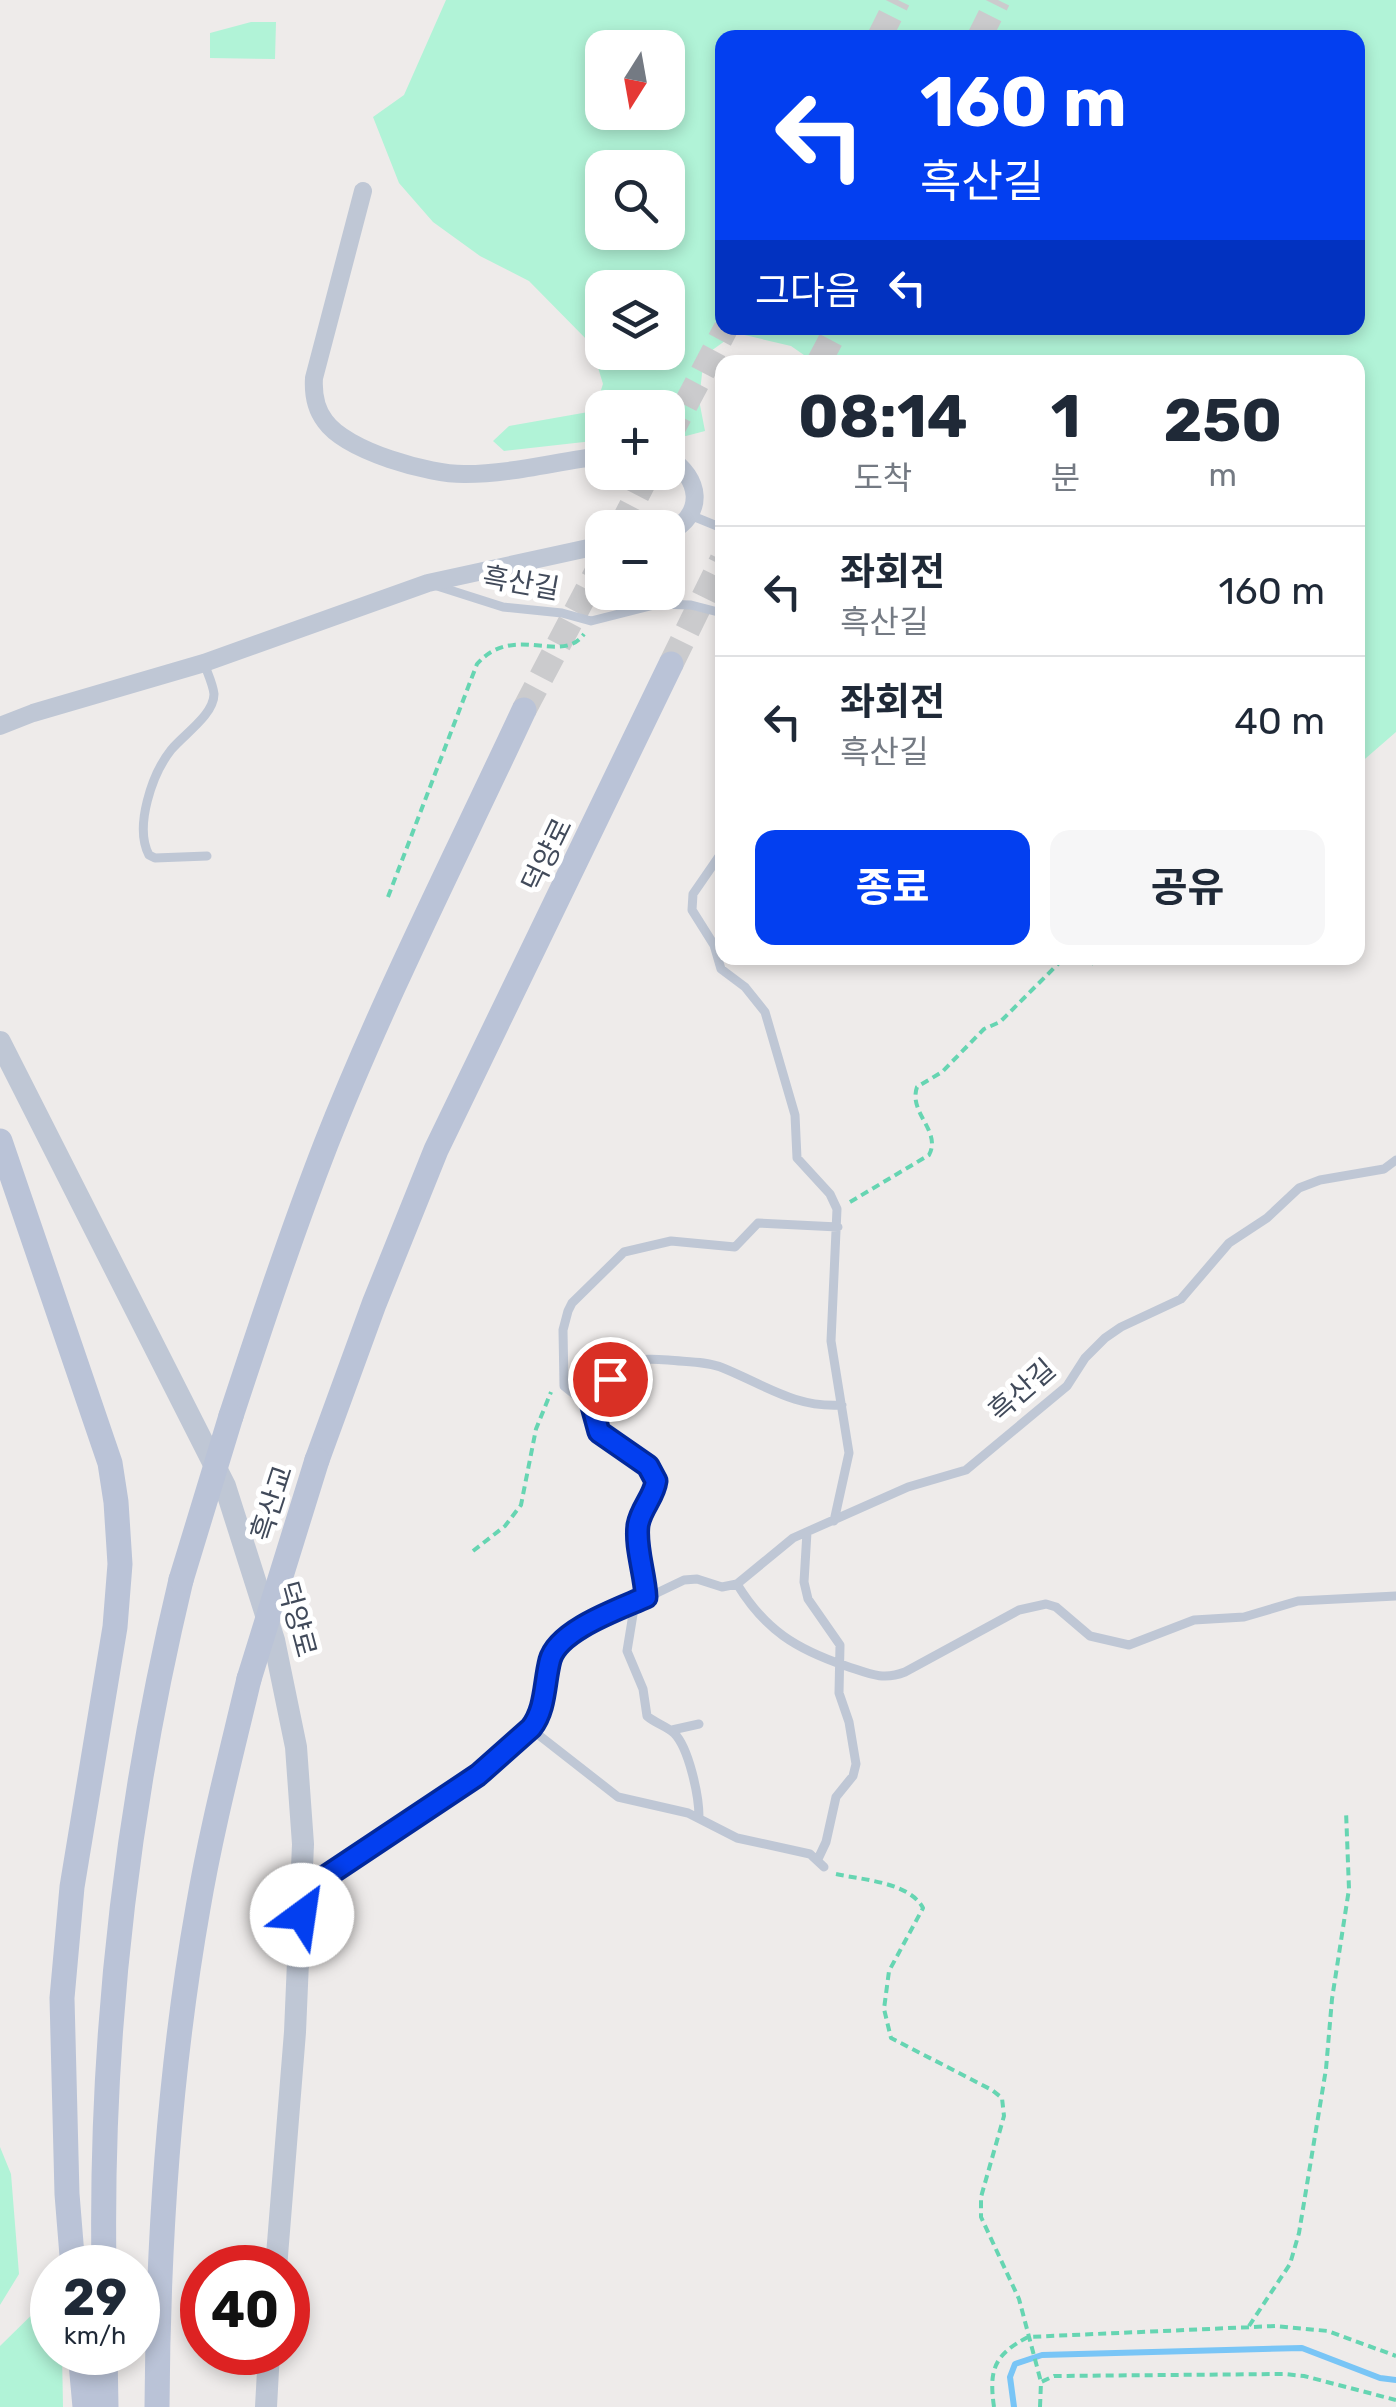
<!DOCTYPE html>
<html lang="ko">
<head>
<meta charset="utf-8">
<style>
  body { margin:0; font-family:Rubik,"Noto Sans KR",sans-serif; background:#f6f6f7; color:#1f2937; height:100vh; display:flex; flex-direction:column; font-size:38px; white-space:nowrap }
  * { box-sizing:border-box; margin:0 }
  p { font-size:32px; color:#747a83 }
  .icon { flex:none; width:55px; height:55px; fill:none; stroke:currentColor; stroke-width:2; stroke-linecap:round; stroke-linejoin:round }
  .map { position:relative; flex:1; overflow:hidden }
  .sheet { position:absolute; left:715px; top:355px; width:650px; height:610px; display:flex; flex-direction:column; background:#fff; border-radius:20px; box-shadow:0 5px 15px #0003 }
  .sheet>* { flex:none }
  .banner { position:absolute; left:715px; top:30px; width:650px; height:305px; border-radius:20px; box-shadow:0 5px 15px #0003; background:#033ff0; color:#fff; overflow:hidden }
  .needle { width:65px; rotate:191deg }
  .tools { position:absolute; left:585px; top:30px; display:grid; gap:20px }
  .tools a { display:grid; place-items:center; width:100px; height:100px; border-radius:20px; background:#fff; box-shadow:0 5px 15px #0003; font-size:50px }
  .speed { position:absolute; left:30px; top:2245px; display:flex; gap:20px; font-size:50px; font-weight:700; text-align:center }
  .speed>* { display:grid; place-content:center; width:130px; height:130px; border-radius:50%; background:#fff; box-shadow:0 5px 15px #0003; line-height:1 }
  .speed small { font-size:25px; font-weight:400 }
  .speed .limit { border:15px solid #d22; background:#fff; color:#111 }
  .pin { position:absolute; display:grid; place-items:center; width:85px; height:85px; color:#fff; margin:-42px; border:5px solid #fff; border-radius:50%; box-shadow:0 2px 10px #0007 }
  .me { position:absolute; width:110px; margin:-55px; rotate:31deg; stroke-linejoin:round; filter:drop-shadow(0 0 8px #0008) }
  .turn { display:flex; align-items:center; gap:35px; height:210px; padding:0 40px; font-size:45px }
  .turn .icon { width:130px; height:130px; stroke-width:2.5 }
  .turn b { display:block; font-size:70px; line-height:85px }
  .then { display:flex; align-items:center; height:95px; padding:0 40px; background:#0003; gap:20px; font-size:38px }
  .eta { display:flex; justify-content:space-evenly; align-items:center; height:170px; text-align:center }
  .eta b { font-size:60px; font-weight:700; line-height:70px }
  .button { display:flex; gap:20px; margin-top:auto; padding:20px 40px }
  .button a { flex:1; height:115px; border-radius:20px; background:#033ff0; color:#fff; font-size:40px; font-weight:700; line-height:115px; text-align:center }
  .button a+a { background:#f6f6f7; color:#1f2937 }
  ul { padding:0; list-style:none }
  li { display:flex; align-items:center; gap:30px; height:130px; padding:0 40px; border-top:2px solid #e0e1e3 }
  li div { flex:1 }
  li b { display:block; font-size:38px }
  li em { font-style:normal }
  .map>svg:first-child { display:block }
  .green { fill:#b1f3d7; fill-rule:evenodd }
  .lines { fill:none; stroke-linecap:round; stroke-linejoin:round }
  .stream { stroke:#79c5f6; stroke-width:6 }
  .secondary-tunnel { stroke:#cbcbcd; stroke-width:25; stroke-dasharray:25 12; stroke-linecap:butt }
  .path { stroke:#66d5b2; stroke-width:4; stroke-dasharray:8 5; stroke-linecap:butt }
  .service { stroke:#bfc7d5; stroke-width:9 }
  .minor { stroke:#bfc7d5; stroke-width:18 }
  .tertiary { stroke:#bfc7d5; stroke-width:22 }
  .secondary { stroke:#bac3d7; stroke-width:25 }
  .secondary-bridge { stroke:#bac3d7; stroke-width:25 }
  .route-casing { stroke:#02299c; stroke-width:25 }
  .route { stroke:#033ff0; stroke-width:18 }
  .labels { text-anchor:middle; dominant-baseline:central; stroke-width:10; stroke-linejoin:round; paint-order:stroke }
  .street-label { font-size:28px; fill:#414a5a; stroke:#fff }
</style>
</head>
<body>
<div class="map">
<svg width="1396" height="2407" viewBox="0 0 1396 2407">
  <rect width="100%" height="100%" fill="#eeebea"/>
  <path class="green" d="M446,0H1396V732L1358,765V362H814L791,346L736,333L704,356L699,400L705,431L686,436L668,434V408H602V440L504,451L493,441L509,426L594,411L603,384L591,344L529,281L480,256L433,222L399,183L373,117L404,95ZM722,38H1358V328H722ZM602,48H668V112H602ZM602,168H668V232H602ZM602,288H668V352H602Z
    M251,22H276L275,59L210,58V33Z
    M0,2147L11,2174L19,2274L0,2305Z
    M52,2295V2352L62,2353L63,2407H0V2346Z"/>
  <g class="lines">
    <path class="stream" d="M1014,2407L1010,2377L1015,2364L1042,2355L1302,2348L1380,2378L1396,2380"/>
    <path class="secondary-tunnel" d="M879,38L898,0
      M979,38L998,0
      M819,362L837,328
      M668,438L726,328
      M620,528L649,472
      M671,664L722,560
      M524,710L602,562"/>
    <path class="path" d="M388,897L477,664C514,622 561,666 584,634
      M1089,958L1096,967
      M850,1202L929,1155C942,1131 908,1113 917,1087L942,1072L984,1029L1000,1022L1064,958
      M473,1551L505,1526L521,1505L536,1429L551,1392
      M836,1874C863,1880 909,1882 923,1908L889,1971L884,2009L891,2038L992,2090L1002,2098L1004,2116L981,2197V2217L1019,2299L1041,2382
      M1249,2326L1290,2264L1299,2233L1326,2069L1332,1999L1349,1889L1346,1811
      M994,2407C989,2371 993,2355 1028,2337L1275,2326L1328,2331L1396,2356
      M1040,2407L1041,2382L1054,2376L1284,2374L1304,2376L1396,2400"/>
    <path class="service" d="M690,515L722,528
      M434,585L503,607L562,613L591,621L658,604L691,605L722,613
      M204,663C207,672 213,684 214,694C214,715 183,735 171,750C152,774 134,827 149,855L155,858L207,856
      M722,852L693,894L692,910L714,945L721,969L745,987L765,1012L795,1115L797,1158L830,1194L837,1209L831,1341L849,1453L834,1521
      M590,1399C608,1390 611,1371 629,1363C642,1358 655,1359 668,1360C686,1362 706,1361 723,1368C765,1385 795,1408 842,1405
      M807,1532L804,1582L808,1599L840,1645L839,1693L849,1722L856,1764L853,1776L836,1797L826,1842L818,1859
      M737,1584C765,1630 796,1649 846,1666C868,1673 882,1681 905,1672L1019,1610L1046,1604L1056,1607L1090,1636L1129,1645L1194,1620L1244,1617L1298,1601L1396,1596
      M646,1597C644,1573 634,1544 639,1521C643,1504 657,1494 655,1475L625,1449L599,1432L590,1399L574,1394L564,1386L563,1330L568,1311L572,1303L624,1252L671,1241L735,1247L758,1223L838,1227
      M635,1602L627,1651L643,1689L647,1716C655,1723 666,1726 674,1733C689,1748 699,1796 699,1817
      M531,1729L618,1797L688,1813L737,1838L810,1854L824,1867
      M672,1730L699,1724
      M306,1890L478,1775L531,1729L537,1720L554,1649L567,1636L684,1580L697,1579L722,1587L737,1584L793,1538L908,1487L966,1470L1067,1386L1085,1358L1105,1338L1121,1327L1181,1299L1229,1243L1267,1218L1299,1188L1320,1180L1384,1169L1396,1160"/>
    <path class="minor" d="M363,191L314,378C313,394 315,408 325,421C346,451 430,475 466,474C511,474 558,461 602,456
      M668,457C701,478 706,514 668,533
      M0,726L33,713L204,663L428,583L602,545"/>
    <path class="tertiary" d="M0,1042L225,1486L274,1640L296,1747L303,1844L295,2032L276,2268
      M266,2407L269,2352"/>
    <path class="secondary" d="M0,1141L110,1463L116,1502L120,1564L115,1627L72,1887L62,1998L67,2194L73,2268
      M231,1416C261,1325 291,1234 326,1144C384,997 457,854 524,710
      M317,1460L374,1304L436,1150L671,664
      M104,2268C100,2036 127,1805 181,1580
      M80,2352L85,2407
      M105,2352L106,2407
      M157,2407C158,2241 169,2072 198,1908C211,1831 231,1755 249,1679"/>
    <path class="secondary-bridge" d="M181,1580L231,1416
      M249,1679L317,1460"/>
  </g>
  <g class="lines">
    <defs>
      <path id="route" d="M302,1915L304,1891L478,1775L531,1728C546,1709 544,1683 550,1660C558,1630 619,1609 646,1597C645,1574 635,1547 638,1525C641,1508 654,1497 656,1481L648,1466L599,1432L590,1399L607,1388L610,1379"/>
    </defs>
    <use href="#route" class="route-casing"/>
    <use href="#route" class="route"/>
  </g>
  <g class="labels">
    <g class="street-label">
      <text transform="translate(521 583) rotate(10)">흑산길</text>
      <text transform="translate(547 855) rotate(-64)">덕양로</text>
      <text transform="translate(1022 1390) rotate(-41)">흑산길</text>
      <text transform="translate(272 1503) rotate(-72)">흑산교</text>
      <text transform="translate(297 1619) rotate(75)">덕양로</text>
    </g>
  </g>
</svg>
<div class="tools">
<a><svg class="needle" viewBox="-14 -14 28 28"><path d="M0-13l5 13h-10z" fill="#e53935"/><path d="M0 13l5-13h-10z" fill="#747a83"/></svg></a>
<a><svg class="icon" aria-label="search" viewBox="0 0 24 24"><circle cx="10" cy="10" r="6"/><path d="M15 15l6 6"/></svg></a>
<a><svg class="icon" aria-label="layers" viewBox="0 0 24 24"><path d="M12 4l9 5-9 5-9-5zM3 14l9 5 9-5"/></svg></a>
<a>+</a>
<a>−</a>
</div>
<div class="speed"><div>29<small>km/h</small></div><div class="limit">40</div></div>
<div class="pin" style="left:610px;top:1379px;background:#d93025"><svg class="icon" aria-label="arrive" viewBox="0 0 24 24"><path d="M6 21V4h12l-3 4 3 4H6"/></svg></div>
<svg class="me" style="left:302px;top:1915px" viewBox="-20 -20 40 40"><circle r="19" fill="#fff"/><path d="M0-13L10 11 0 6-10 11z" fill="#033ff0"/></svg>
<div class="banner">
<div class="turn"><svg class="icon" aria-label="left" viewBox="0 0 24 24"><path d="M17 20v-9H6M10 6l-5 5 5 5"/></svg><div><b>160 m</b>흑산길</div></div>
<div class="then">그다음<svg class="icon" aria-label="left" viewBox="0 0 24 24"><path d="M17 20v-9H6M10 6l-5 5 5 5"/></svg></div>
</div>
<section class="sheet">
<div class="eta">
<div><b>08:14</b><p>도착</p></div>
<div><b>1</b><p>분</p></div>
<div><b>250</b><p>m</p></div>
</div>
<ul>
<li><svg class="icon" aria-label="left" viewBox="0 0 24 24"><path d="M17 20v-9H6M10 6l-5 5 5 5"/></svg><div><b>좌회전</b><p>흑산길</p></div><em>160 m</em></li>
<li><svg class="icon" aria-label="left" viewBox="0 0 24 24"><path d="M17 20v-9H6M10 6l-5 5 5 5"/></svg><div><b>좌회전</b><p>흑산길</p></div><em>40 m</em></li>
</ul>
<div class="button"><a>종료</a><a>공유</a></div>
</section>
</div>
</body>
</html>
